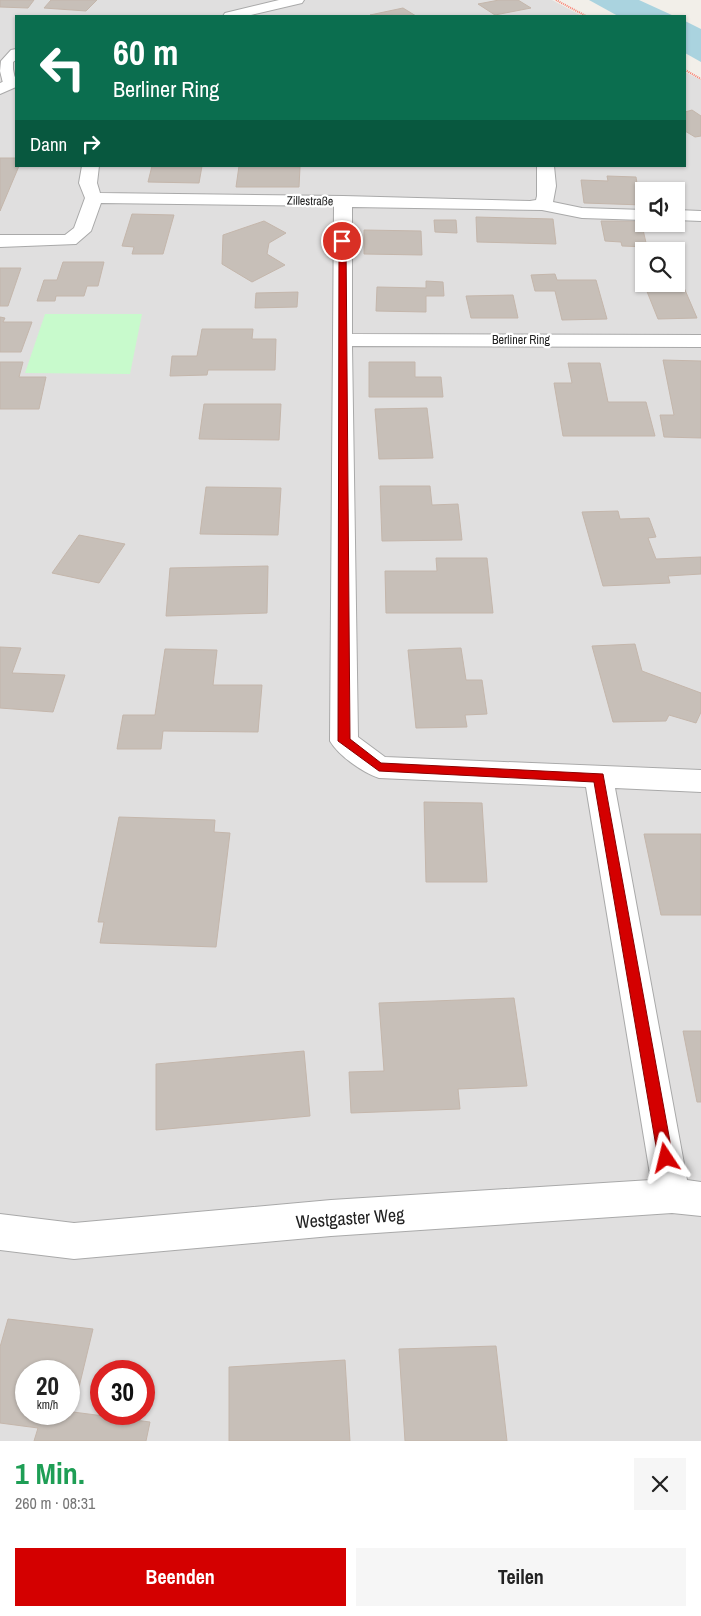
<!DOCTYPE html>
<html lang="de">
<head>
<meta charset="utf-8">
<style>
  body { margin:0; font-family:"Archivo Narrow",sans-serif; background:#f6f6f6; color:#222; height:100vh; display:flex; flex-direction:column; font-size:19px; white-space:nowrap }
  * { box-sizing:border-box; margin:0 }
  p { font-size:16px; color:#767676 }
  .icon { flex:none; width:28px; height:28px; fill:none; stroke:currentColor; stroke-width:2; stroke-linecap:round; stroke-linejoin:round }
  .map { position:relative; height:1441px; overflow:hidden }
  .details { display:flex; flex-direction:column; background:#fff; flex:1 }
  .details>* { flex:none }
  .top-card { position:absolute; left:15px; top:15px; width:671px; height:152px; border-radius:0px; box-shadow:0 1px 4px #0004; background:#0b6e4f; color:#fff; overflow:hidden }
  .controls { position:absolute; left:635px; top:182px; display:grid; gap:10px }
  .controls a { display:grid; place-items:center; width:50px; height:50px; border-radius:0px; background:#fff; box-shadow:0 1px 4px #0004; font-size:25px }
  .speed { position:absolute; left:15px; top:1360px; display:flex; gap:10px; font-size:25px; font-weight:700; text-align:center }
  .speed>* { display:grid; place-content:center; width:65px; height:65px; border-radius:50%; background:#fff; box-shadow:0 1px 4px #0004; line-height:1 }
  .speed small { font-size:12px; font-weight:400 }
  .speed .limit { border:8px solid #d22; background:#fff; color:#111 }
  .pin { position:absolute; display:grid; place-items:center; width:42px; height:42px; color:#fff; margin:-21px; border:2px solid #fff; border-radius:50%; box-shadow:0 1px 5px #0007 }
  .me { position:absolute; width:55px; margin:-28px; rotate:350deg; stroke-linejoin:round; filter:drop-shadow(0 0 4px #0008) }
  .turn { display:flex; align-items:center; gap:18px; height:105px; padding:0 15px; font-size:22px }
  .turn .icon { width:65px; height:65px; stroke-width:2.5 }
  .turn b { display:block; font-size:35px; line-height:42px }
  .then { display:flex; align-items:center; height:48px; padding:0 15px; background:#0003; gap:10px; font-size:19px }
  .round { display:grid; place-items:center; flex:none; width:52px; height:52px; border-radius:0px; background:#f6f6f6 }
  .summary { display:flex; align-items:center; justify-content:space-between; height:85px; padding:0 15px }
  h1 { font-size:30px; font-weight:700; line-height:38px; color:#1e9e55 }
  .cta { display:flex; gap:10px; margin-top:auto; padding:10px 15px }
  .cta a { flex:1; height:58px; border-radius:0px; background:#d40000; color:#fff; font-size:20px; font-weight:700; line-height:58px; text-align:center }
  .cta a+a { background:#f6f6f6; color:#222 }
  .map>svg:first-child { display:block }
  .residential { fill:#e0dfdf; fill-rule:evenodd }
  .park { fill:#c8facc }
  .water { fill:#aad3df }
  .building { fill:#c7bfb8; stroke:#c4b6ab; fill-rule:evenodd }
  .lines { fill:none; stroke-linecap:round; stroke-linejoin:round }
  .service-casing { stroke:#a9a9a9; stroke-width:2 }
  .minor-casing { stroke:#a9a9a9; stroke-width:2 }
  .tertiary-casing { stroke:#a9a9a9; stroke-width:2 }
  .path { stroke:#fa8072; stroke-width:2; stroke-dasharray:1 1; stroke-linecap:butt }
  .service { fill:#fff; fill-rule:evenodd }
  .minor { fill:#fff; fill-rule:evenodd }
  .tertiary { fill:#fff; fill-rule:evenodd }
  .route { fill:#d40000; stroke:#8a0000 }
  .labels { text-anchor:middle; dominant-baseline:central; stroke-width:4.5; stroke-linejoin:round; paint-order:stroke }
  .far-street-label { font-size:12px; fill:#222; stroke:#fff }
  .near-street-label { font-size:18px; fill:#222; stroke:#fff }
</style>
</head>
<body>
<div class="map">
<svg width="701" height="1441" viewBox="0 0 701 1441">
  <rect width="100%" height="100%" fill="#f2efe9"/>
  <path class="residential" d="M0,0H552L582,16H16V166H685V72L701,80V1441H0ZM644,191H676V224H644ZM644,251H676V284H644ZM26,1371H69V1414H26ZM101,1371H144V1414H101Z"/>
  <path class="park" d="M45,314H142L130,374L25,373Z"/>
  <path class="water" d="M589,0H639L674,16H618Z
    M685,21L701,29V62L685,53Z"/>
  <path class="building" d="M0,0H34L28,8L0,7Z
    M51,0H97L86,11L44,8Z
    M499,0H518L531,8L495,15L478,4Z
    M403,8L416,16L370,15Z
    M692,110L701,116V136L695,137L685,131V112Z
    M0,158H16V166H19L0,211Z
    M152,166H202L199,183L148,182Z
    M239,166L300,167L299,187H236Z
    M607,176L636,177L637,183H661L662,191H644V194H641L643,205L584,203L581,180L608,181Z
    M132,214L174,215L163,254H132L134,247L122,246Z
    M476,217L553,219L556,244L477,242Z
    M434,220H456L457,233L435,232Z
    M264,221L286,233L269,243L267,254L285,265L252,282L222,264L223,235Z
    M601,221H641L647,247L622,246L621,242L605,241Z
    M364,230L421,231L422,255L364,254Z
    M63,262H104L98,286H87L84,296H56L55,301H37L44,280H57Z
    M0,268H21L8,306H0Z
    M555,274L557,280H596L607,319L562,320L555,291H535L531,275Z
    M426,281L443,282L444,296H426V312L376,311L377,287L426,288Z
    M682,283L697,318L658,319L644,284Z
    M298,292L297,307L255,308L256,293Z
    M513,295L518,318H471L466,296Z
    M0,317L5,318L3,322H32L21,352H0Z
    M202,329H253L252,339H276L275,370H208L207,375L170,376L172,356H197Z
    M663,360L701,361V438L664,437L660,415H674Z
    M0,362H23L19,377H46L39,409H0Z
    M369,362H415V377H441L443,397H369Z
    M568,363H600L608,402H646L655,436H563L554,383H572Z
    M204,404H281L279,440L199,439Z
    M427,408L433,458L379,459L375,409Z
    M380,486H430L432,505L458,504L462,540L382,541Z
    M206,487L281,488L278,535L200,534Z
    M618,511L620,519L649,518L656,537L648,538L656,559L701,557V574L668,576L670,583L603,586L582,512Z
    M79,535L125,544L99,583L52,573Z
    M436,558H487L493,613H386L385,571H437Z
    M268,566L267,613L166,616L170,568Z
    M635,644L642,671L701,693V712L696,723L669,715L666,721L613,722L592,646Z
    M0,647L21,648L12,673L65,675L53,712L0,708Z
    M461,648L466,680H482L487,714L465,715L467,727L416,728L408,650Z
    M165,649L217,650L213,685H262L258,732L163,731L161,749H117L123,715H155Z
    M424,802L482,803L487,882H426Z
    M119,817L215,820L214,832L230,833L216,947L100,943L104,922H98Z
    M644,834H701V915H661Z
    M514,998L527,1086L458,1089L460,1109L351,1113L349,1072L384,1071L379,1003Z
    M683,1031H701V1102H697Z
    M304,1051L310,1116L156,1130V1064Z
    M8,1319L93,1329L73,1412L150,1422L146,1441H34L38,1428L0,1423V1347ZM26,1371H69V1414H26Z
    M496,1346L507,1441H405L399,1349Z
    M345,1360L350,1441H229V1367Z"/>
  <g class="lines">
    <defs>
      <path id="service" d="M16,49V60L13,62V69L16,84L10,87L3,83L0,71L1,61L11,50Z"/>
      <path id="minor" d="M82,166H99L97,183L100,193L343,196L530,201L536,200L537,196V166H554L556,186L553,202L582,208L644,210V220L582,218L542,210L352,207V334L701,335V347L352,346L358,737L385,757L701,770V792L615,788L687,1180L701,1182V1216L672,1213L331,1236L74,1259L0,1250V1214L74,1223L331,1200L651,1180L586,787L379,778C362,772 339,756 330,741L334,206L101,203L91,231L76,244L0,247V235H65L74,228L85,198L79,183Z
        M676,210L701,211V221L676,220Z"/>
      <path id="tertiary" d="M279,0H304L302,3L247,16H223L225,13Z
        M16,76V87L0,94V83Z"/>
    </defs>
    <use href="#service" class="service-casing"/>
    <use href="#minor" class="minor-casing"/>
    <use href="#tertiary" class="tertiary-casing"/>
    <path class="path" d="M556,0L586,16
      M685,70L701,79"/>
    <use href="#service" class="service"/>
    <use href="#minor" class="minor"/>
    <use href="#tertiary" class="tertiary"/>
  </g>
  <path class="route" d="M342,238L346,241L350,739L381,763L603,774L673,1158L671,1163L666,1165L661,1163L658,1158L594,782L379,771L338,741L339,241Z"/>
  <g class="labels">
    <g class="far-street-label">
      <text transform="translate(310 201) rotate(1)">Zillestraße</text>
      <text x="521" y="340">Berliner Ring</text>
    </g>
    <g class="near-street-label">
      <text transform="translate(350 1218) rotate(-4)">Westgaster Weg</text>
    </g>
  </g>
</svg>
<div class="controls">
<a><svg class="icon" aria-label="sound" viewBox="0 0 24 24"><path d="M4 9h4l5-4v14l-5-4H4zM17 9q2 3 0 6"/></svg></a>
<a><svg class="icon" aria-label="search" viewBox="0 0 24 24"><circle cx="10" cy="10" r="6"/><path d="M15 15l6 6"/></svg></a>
</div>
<div class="speed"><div>20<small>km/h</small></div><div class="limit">30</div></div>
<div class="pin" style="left:342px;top:241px;background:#d93025"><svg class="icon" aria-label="arrive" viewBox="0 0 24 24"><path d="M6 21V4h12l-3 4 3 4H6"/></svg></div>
<svg class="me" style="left:666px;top:1158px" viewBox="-20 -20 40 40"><path d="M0-17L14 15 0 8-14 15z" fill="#d40000" stroke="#fff" stroke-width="4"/></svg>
<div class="top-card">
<div class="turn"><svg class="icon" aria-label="left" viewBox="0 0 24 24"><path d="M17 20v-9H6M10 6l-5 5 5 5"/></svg><div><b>60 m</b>Berliner Ring</div></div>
<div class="then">Dann<svg class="icon" aria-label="right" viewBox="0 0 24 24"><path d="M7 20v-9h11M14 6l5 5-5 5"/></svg></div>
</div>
</div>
<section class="details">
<div class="summary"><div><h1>1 Min.</h1><p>260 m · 08:31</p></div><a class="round"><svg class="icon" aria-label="close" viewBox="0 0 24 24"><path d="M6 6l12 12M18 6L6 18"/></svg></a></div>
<div class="cta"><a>Beenden</a><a>Teilen</a></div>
</section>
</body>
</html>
